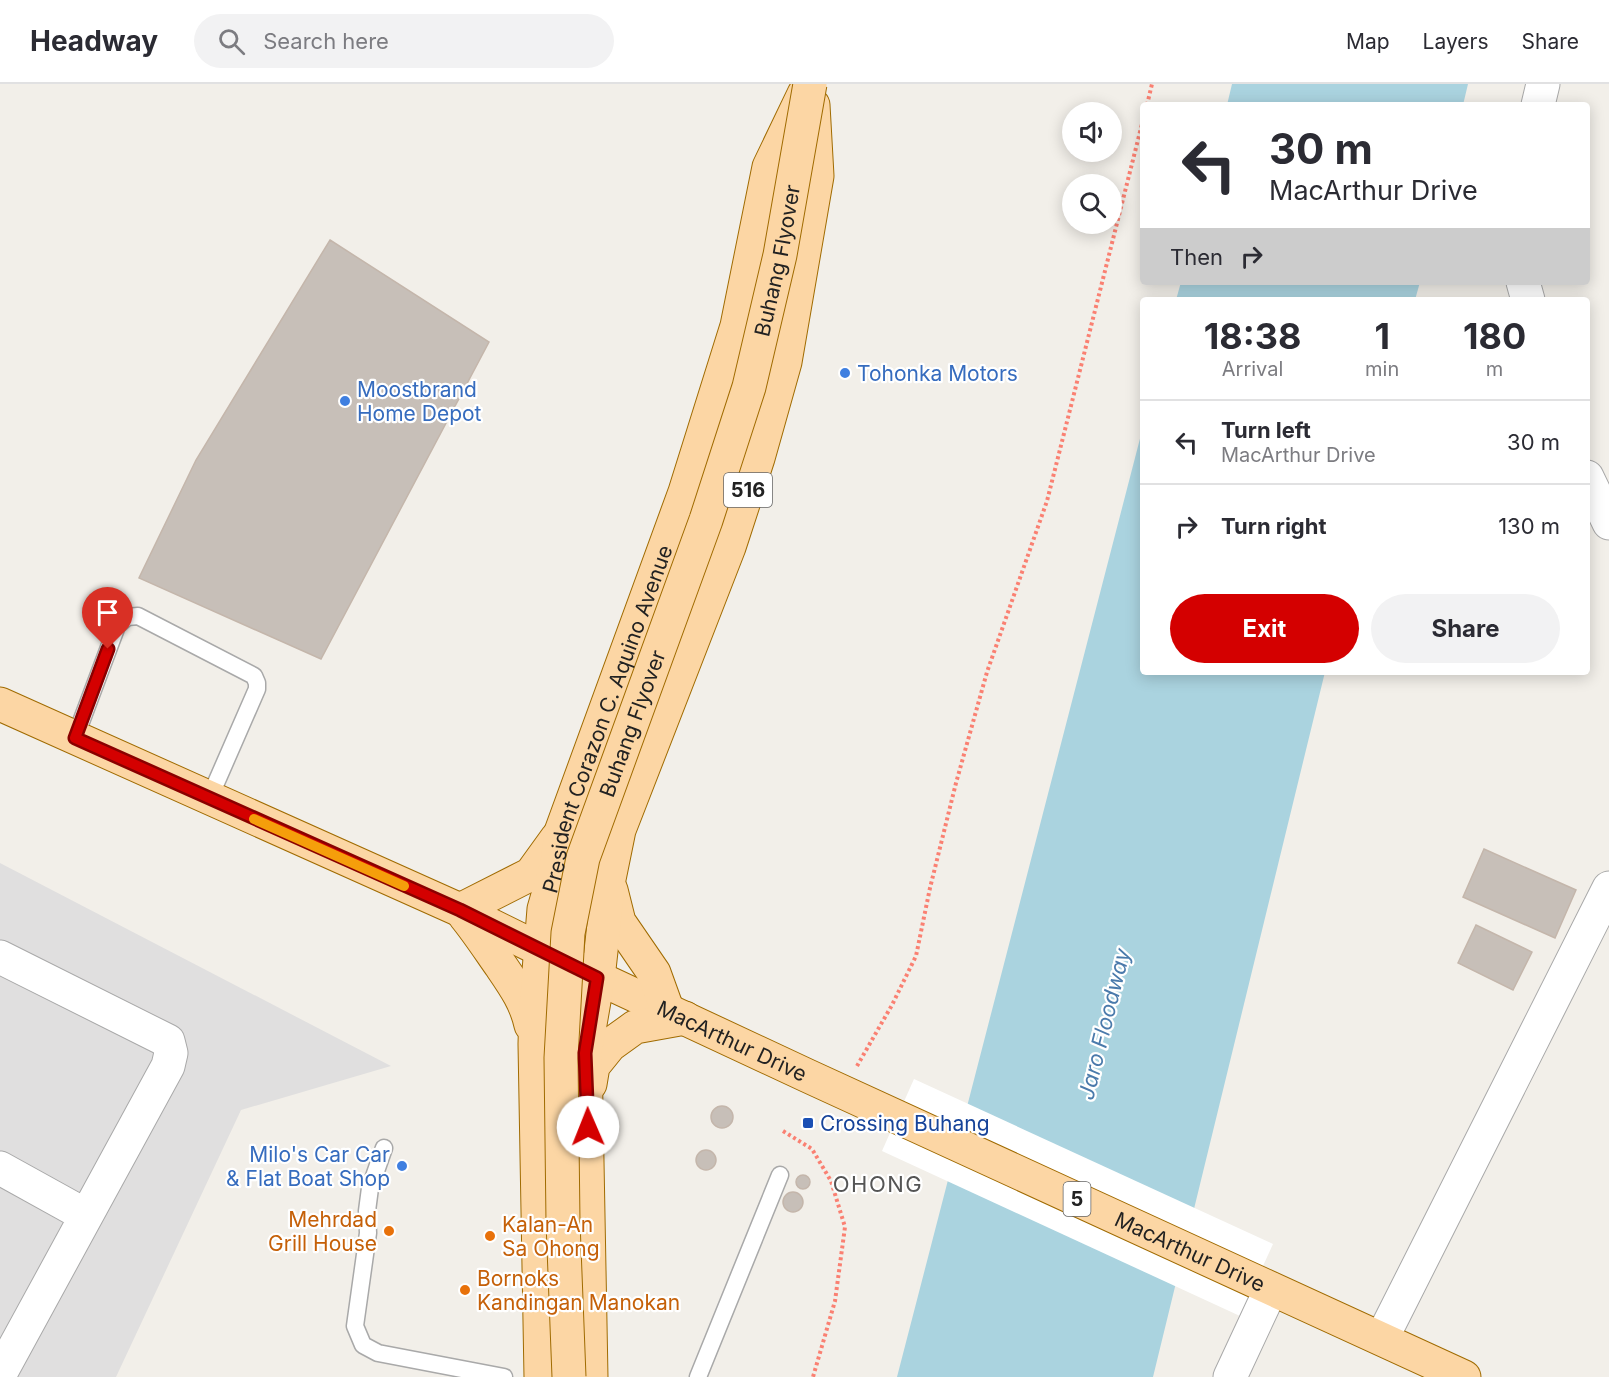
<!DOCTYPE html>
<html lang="en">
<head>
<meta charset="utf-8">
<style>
  body { margin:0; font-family:Inter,sans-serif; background:#f2f2f3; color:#2b2b33; height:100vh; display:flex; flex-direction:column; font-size:22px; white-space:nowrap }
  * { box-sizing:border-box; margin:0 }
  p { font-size:20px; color:#7c7c81 }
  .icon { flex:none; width:33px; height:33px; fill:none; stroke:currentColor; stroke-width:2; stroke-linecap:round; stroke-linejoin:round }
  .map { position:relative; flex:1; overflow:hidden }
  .side { position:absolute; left:1140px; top:213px; width:450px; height:378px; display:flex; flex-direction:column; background:#fff; border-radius:6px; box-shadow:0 3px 15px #0003 }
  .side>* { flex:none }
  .top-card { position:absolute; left:1140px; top:18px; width:450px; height:183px; border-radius:6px; box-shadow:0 3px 15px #0003; background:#fff; color:#2b2b33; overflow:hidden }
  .buttons { position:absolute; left:1062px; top:18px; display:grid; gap:12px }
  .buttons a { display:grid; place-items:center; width:60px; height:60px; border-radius:50%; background:#fff; box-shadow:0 3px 15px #0003; font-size:30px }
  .pin { position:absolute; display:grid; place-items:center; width:51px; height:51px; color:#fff; margin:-62px -26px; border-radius:50% 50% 50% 0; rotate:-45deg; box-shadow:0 0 6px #0007 }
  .pin .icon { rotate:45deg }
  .me { position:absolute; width:66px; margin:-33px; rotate:359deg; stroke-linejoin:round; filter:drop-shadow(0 0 4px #0008) }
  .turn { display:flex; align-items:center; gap:21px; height:126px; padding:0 30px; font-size:27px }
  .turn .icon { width:78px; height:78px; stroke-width:2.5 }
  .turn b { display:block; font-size:42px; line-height:51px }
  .then { display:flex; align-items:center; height:57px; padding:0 30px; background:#0003; gap:12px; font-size:22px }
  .eta { display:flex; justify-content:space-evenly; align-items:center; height:102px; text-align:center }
  .eta b { font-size:36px; font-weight:700; line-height:42px }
  .action { display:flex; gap:12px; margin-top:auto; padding:12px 30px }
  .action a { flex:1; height:69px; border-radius:36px; background:#d40000; color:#fff; font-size:24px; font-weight:700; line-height:69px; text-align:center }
  .action a+a { background:#f2f2f3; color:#2b2b33 }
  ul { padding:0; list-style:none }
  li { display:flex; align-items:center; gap:18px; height:84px; padding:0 30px; border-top:2px solid #e1e1e2 }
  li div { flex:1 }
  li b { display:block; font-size:22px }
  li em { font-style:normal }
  header { display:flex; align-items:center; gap:36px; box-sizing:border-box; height:84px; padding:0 30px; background:#fff; border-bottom:2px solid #e1e1e2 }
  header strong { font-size:28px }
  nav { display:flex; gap:33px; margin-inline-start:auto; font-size:21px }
  .search { width:420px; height:54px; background:#f2f2f3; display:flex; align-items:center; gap:15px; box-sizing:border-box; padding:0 21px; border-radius:33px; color:#7c7c81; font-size:22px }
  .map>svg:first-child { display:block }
  .residential { fill:#e0dfdf }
  .water { fill:#aad3df }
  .pier { fill:#fff }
  .building { fill:#c7bfb8; stroke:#c4b6ab; stroke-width:1.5 }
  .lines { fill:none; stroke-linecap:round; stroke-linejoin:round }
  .service-casing { stroke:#a9a9a9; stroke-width:19 }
  .minor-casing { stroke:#a9a9a9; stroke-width:35 }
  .primary-casing { stroke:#a06b00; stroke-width:35 }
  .path { stroke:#fa8072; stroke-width:4; stroke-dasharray:3 3; stroke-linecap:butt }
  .service { stroke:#fff; stroke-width:16 }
  .minor { stroke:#fff; stroke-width:33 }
  .primary { stroke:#fcd6a4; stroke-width:33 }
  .primary-bridge-casing { stroke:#a06b00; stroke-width:35; stroke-linecap:butt }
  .primary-bridge { stroke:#fcd6a4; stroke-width:33 }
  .route-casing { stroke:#8a0000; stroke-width:15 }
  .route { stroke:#d40000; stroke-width:10 }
  .slow { stroke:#f59e0b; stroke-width:10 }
  .shop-dot { fill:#3f7fe0; stroke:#fff; stroke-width:2 }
  .transit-dot { fill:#1a4fb4; stroke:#fff; stroke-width:2 }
  .food-dot { fill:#e8710a; stroke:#fff; stroke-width:2 }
  .labels { text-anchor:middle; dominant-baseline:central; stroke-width:4.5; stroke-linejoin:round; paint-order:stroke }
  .shield { fill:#fff; stroke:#646464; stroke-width:1.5 }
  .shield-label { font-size:20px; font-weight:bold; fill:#222 }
  .street-label { font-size:21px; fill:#222; stroke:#fff }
  .shop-label { font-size:21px; fill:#366cbe; stroke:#fff; text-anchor:start }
  .transit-label { font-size:21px; fill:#164399; stroke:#fff; text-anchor:start }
  .food-label { font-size:21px; fill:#c56008; stroke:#fff; text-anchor:start }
  .water-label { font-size:22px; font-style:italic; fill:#4a7aab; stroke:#fff }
  .neighbourhood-label { font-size:22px; letter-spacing:1.5px; fill:#555; stroke:#fff }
</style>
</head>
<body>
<header>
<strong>Headway</strong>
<div class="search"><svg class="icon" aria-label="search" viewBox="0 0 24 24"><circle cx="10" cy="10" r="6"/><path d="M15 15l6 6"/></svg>Search here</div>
<nav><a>Map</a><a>Layers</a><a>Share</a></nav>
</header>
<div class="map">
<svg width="1609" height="1293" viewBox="0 0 1609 1293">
  <rect width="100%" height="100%" fill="#f2efe9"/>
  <path class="residential" d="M0,779L391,982L241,1026L116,1293H0Z"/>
  <path class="water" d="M1232,0H1468L1463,21H1227Z
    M1181,198H1420L1415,216H1176Z
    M1143,343V588H1325L1153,1293H897Z"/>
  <path class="pier" d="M914,995L1273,1160L1240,1232L882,1067Z"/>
  <path class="building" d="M330,156L489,258L321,575L139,494L196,376Z
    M1484,765L1576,806L1555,854L1463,813Z
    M1476,841L1532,868L1513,906L1458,879Z
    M711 1033a11 11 0 1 1 22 0a11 11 0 1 1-22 0Z
    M696 1076a10 10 0 1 1 20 0a10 10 0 1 1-20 0Z
    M796 1098a7 7 0 1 1 14 0a7 7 0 1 1-14 0Z
    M783 1118a10 10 0 1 1 20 0a10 10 0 1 1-20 0Z"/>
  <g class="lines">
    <defs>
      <path id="service" d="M75,654L117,542L127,533L138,532L254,592L257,599V605L209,715
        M384,1064L370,1104L367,1127L368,1149L355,1242L363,1261L378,1269L504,1293
        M698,1293L780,1091"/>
      <path id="minor" d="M1538,21L1543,0
        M1523,198L1528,216
        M1587,393L1609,439
        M0,873L168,957L171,969L168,982L0,1290
        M0,1084L85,1131
        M1382,1254L1609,804
        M1230,1293L1271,1205"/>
      <g id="primary">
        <path id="s1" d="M0,620L460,826L598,894L808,992L1464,1293"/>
        <path d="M611,806L619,838L654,889L667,925"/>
        <path d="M460,826L531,790L557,754"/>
        <path d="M465,832C478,848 489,865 501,882C514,901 526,918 531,941"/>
        <path d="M590,1000L593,982L610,961L635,943L685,934"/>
        <path id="s2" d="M541,1293L535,960L536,924L544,825L557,780L561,748L685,408L737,242L769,83L804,10"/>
        <path d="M591,1293L585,969L598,894L609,795L619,746L729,463L758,374L785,278L817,92L813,21"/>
      </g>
    </defs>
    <use href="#service" class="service-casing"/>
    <use href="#minor" class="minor-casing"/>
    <use href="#primary" class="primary-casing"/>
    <path class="path" d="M1147,21L1152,0
      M857,982L892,921L916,872L930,804L956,699L987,588L1047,417L1143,36
      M783,1047L812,1065L831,1097L845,1143L835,1217L813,1293"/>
    <use href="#service" class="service"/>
    <use href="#minor" class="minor"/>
    <use href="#primary" class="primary"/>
    <defs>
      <g id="primary-bridge">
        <path id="s3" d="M569,1293L563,1138L561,974L568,849L583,774L706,436L749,303L780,171L810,0"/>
      </g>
    </defs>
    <use href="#primary-bridge" class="primary-bridge-casing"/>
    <use href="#primary-bridge" class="primary-bridge"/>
  </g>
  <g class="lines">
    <defs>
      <path id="route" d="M108,565L75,654L460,826L597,894L585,969L588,1043"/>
    </defs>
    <use href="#route" class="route-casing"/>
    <use href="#route" class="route"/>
    <path class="slow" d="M254,735L404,802"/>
  </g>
  <g class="shop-dot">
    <circle cx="845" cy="289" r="6"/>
    <circle cx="345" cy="317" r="6"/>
    <circle cx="402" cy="1082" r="6"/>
  </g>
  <rect class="transit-dot" x="802" y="1033" width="12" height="12" rx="3"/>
  <g class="food-dot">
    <circle cx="389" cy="1147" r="6"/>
    <circle cx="490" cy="1152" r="6"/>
    <circle cx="465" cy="1206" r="6"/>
  </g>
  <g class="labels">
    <g class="shield">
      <rect x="724" y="389" width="48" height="34" rx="4.5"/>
      <rect x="1063.5" y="1098" width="27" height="34" rx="4.5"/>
    </g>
    <g class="shield-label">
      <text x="748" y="406">516</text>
      <text x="1077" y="1115">5</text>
    </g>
    <g class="street-label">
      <text stroke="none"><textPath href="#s3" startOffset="1150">Buhang Flyover</textPath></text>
      <text stroke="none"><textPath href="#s2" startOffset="669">President Corazon C. Aquino Avenue</textPath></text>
      <text stroke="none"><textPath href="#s3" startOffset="664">Buhang Flyover</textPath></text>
      <text stroke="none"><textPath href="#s1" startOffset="806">MacArthur Drive</textPath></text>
      <text stroke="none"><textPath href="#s1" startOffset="1310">MacArthur Drive</textPath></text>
    </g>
    <g class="shop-label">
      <text x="857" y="289">Tohonka Motors</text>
      <text x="357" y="305">Moostbrand<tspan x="357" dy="24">Home Depot</tspan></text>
      <text x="390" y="1070" text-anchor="end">Milo's Car Car<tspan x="390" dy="24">&amp; Flat Boat Shop</tspan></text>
    </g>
    <g class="transit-label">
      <text x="820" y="1039">Crossing Buhang</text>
    </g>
    <g class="food-label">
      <text x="377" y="1135" text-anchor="end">Mehrdad<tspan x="377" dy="24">Grill House</tspan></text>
      <text x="502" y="1140">Kalan-An<tspan x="502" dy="24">Sa Ohong</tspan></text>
      <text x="477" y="1194">Bornoks<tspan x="477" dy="24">Kandingan Manokan</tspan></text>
    </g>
    <g class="water-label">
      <text transform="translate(1104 940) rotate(-76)">Jaro Floodway</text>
    </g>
    <g class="neighbourhood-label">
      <text x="878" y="1100">OHONG</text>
    </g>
  </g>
</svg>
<div class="buttons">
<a><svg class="icon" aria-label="sound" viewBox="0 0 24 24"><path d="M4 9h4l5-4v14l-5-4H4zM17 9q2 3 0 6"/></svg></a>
<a><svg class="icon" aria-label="search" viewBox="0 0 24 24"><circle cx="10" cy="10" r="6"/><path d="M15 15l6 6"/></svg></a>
</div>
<div class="pin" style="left:108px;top:565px;background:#d93025"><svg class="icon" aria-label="arrive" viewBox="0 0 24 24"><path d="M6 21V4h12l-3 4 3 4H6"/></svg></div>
<svg class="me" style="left:588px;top:1043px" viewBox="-20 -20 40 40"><circle r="19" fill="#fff"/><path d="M0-13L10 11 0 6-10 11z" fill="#d40000"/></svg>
<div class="top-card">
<div class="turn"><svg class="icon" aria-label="left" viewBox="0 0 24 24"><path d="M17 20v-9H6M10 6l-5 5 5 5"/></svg><div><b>30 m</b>MacArthur Drive</div></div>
<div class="then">Then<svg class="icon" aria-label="right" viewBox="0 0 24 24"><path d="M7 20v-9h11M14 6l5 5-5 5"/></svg></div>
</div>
<section class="side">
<div class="eta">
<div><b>18:38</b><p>Arrival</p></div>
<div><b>1</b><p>min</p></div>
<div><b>180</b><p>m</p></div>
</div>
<ul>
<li><svg class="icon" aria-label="left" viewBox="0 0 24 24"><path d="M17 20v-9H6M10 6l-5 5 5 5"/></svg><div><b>Turn left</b><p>MacArthur Drive</p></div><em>30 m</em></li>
<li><svg class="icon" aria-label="right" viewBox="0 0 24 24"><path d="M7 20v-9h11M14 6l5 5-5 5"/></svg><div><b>Turn right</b></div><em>130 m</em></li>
</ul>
<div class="action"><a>Exit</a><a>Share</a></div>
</section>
</div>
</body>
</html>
